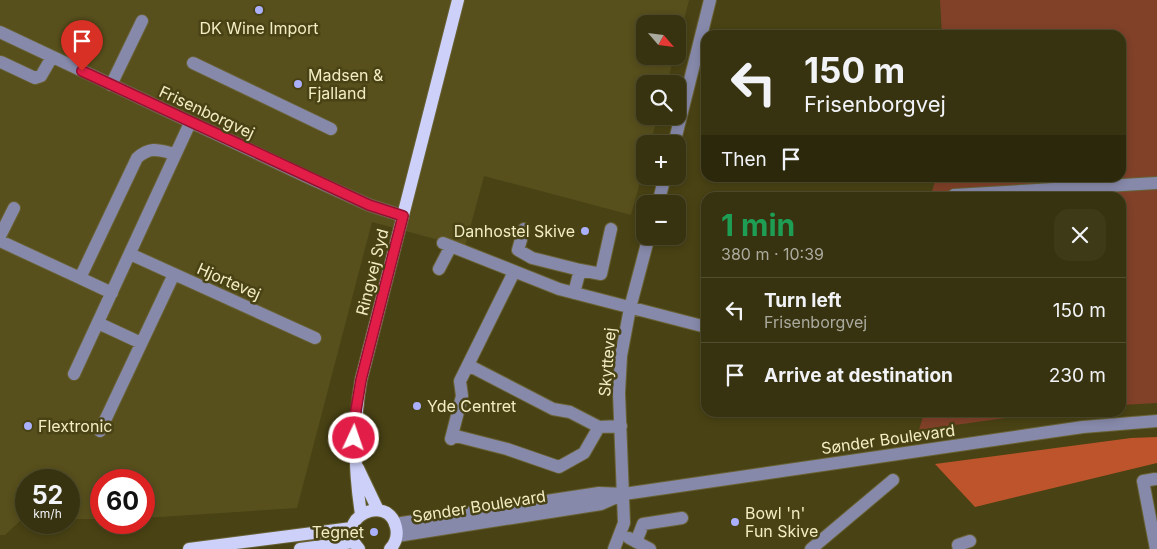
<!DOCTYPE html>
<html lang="en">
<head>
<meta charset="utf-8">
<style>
  body { margin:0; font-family:Inter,sans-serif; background:#3e3a18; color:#f1f3f6; height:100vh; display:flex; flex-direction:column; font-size:19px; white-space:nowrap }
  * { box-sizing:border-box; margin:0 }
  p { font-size:16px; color:#aaaa9e }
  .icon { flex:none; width:28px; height:28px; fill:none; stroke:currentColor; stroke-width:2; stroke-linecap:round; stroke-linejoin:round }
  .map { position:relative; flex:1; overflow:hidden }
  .side { position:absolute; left:701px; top:192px; width:425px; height:225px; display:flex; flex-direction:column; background:#37320f; border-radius:15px; box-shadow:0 2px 8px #0003,0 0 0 1px #514d2f }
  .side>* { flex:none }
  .top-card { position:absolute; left:701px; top:30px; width:425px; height:152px; border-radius:15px; box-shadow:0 2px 8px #0003,0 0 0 1px #514d2f; background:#37320f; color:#f1f3f6; overflow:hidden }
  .needle { width:32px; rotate:118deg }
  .controls { position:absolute; left:636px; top:15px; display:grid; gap:10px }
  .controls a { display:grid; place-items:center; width:50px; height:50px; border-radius:10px; background:#37320f; box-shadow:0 2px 8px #0003,0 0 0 1px #514d2f; font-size:25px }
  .speed { position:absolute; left:15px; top:469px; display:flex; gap:10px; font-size:25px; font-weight:700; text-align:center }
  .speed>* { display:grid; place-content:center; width:65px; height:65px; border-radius:50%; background:#37320f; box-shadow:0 2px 8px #0003,0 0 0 1px #514d2f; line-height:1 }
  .speed small { font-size:12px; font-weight:400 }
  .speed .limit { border:8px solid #d22; background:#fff; color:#111 }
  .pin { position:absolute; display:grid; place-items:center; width:42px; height:42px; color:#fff; margin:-51px -21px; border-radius:50% 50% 50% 0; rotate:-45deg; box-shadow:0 0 5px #0007 }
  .pin .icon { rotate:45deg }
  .me { position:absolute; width:55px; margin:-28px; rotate:3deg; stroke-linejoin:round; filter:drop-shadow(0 0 4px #0008) }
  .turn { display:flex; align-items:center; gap:18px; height:105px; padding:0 20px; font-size:22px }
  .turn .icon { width:65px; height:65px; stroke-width:2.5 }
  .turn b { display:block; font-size:35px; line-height:42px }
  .then { display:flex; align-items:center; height:48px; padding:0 20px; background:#0003; gap:10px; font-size:19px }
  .round { display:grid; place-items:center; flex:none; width:52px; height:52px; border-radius:15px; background:#3e3a18 }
  .head { display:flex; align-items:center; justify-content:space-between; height:85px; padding:0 20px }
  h1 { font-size:30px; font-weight:700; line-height:38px; color:#1e9e55 }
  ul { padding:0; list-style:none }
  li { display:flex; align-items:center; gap:15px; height:65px; padding:0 20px; border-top:1px solid #514d2f }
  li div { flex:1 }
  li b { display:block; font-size:19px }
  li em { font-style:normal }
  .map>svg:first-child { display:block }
  .built { fill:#574f1c }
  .green { fill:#814129 }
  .forest { fill:#be542b }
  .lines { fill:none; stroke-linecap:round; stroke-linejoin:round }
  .minor-casing { stroke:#686134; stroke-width:14 }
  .major-casing { stroke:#686134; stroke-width:14 }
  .minor { stroke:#8689a9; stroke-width:12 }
  .major { stroke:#cdd1f9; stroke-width:12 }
  .route-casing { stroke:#92132f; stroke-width:12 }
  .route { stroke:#e11d48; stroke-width:9 }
  .poi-dot { fill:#aab0fb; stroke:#494214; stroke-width:2 }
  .labels { text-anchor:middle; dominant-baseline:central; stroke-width:5; stroke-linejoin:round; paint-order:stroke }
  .poi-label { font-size:16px; fill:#f3edc4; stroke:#494214; text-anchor:start }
  .street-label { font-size:16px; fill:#f3edc4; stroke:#494214 }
</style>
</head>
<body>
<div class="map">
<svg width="1157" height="549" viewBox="0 0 1157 549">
  <rect width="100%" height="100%" fill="#494214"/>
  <path class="built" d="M0,0H689L678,43V24H645V56H674L667,84H645V116H658L650,144H645V164L631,215L484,176L465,247L372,222L297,508L144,518V480H101V519H69V480H26V520H21L5,535H0Z"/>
  <path class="green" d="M940,0H1157V403L1121,405V198H930L936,178H1121V35H942Z
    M924,413V412L1042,413L919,430Z"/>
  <path class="forest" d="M1157,437V463L975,507L935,464L1131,438Z"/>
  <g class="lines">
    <defs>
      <path id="minor" d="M0,32L305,176L369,205L403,216
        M1,62L35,78L41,76L52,57
        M193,63L331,129
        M111,85L142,21
        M674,144L710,0
        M950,198L954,195L1157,183
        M658,204L665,176
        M524,229L518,250L532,258L580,270
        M0,236L14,208
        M0,241L80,278
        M443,243L559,289L706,327
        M130,254L315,338
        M439,269L451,246
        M112,293L80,278L137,158C151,146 158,150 175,154
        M574,293L580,270L601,274L611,229
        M98,323L141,343
        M468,365L553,409L570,412L599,427L621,426
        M74,374L190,123
        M100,431L174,274
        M452,435L507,449L559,467L584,453L599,427
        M451,439L462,396L460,381L514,272
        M1155,479L1143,481L1156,549
        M395,524L599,493L624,494L1083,427L1157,421
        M397,536L601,504L619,496
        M629,538L650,549
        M636,542L643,524L682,518
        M614,549L624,523L619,393L621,356L630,308L649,236
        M811,549L893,480
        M959,549L958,545L970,541"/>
      <path id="major" d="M358,468L378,510
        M361,514C354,469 353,426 361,380L458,0
        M189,549L352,528
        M300,549L354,542
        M359,549C332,518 388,492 396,527C398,536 396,543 390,549"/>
    </defs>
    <use href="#minor" class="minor-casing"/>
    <use href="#major" class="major-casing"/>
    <use href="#minor" class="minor"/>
    <use href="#major" class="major"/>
  </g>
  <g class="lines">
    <defs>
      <path id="route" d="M82,71L369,205L403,216L361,380L356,410L354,438"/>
    </defs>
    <use href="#route" class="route-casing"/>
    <use href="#route" class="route"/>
  </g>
  <g class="poi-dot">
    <circle cx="259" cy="10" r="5"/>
    <circle cx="298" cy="84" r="5"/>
    <circle cx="585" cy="231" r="5"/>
    <circle cx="417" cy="406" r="5"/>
    <circle cx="28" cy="426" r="5"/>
    <circle cx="735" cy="522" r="5"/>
    <circle cx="374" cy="532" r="5"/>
  </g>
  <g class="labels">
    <g class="poi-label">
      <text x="259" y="28" text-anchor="middle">DK Wine Import</text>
      <text x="308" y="75">Madsen &amp;<tspan x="308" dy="18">Fjalland</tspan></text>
      <text x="575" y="231" text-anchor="end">Danhostel Skive</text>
      <text x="427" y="406">Yde Centret</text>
      <text x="38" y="426">Flextronic</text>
      <text x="745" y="513">Bowl 'n'<tspan x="745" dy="18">Fun Skive</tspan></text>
      <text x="364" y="532" text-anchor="end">Tegnet</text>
    </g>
    <g class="street-label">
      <text transform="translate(207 112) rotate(25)">Frisenborgvej</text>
      <text transform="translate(372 272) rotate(-76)">Ringvej Syd</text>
      <text transform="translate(229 281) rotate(24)">Hjortevej</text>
      <text transform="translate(607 362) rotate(-85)">Skyttevej</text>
      <text transform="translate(888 439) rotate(-8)">Sønder Boulevard</text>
      <text transform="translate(479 506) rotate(-9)">Sønder Boulevard</text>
    </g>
  </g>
</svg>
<div class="controls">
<a><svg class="needle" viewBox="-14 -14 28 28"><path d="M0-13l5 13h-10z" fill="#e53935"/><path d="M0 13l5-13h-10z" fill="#aaaa9e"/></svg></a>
<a><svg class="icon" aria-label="search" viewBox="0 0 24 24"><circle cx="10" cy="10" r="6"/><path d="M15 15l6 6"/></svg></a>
<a>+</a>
<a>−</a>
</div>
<div class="speed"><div>52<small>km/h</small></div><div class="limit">60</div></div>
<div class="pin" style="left:82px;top:71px;background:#d93025"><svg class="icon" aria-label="arrive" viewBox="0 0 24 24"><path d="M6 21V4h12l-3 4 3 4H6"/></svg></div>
<svg class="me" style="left:354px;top:438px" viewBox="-20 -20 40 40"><circle r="17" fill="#e11d48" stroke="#fff" stroke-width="3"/><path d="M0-11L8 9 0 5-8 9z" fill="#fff"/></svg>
<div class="top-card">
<div class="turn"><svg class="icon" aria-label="left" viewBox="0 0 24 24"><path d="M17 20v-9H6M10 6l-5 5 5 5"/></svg><div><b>150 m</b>Frisenborgvej</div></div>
<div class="then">Then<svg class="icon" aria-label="arrive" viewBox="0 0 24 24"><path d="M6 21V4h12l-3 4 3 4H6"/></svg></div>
</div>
<section class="side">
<div class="head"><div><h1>1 min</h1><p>380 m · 10:39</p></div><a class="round"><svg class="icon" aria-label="close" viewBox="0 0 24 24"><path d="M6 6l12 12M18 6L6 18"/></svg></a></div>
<ul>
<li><svg class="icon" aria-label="left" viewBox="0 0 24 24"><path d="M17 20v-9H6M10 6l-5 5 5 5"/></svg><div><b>Turn left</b><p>Frisenborgvej</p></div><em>150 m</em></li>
<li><svg class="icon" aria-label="arrive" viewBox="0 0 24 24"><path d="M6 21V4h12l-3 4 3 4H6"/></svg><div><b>Arrive at destination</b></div><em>230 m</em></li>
</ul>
</section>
</div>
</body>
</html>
